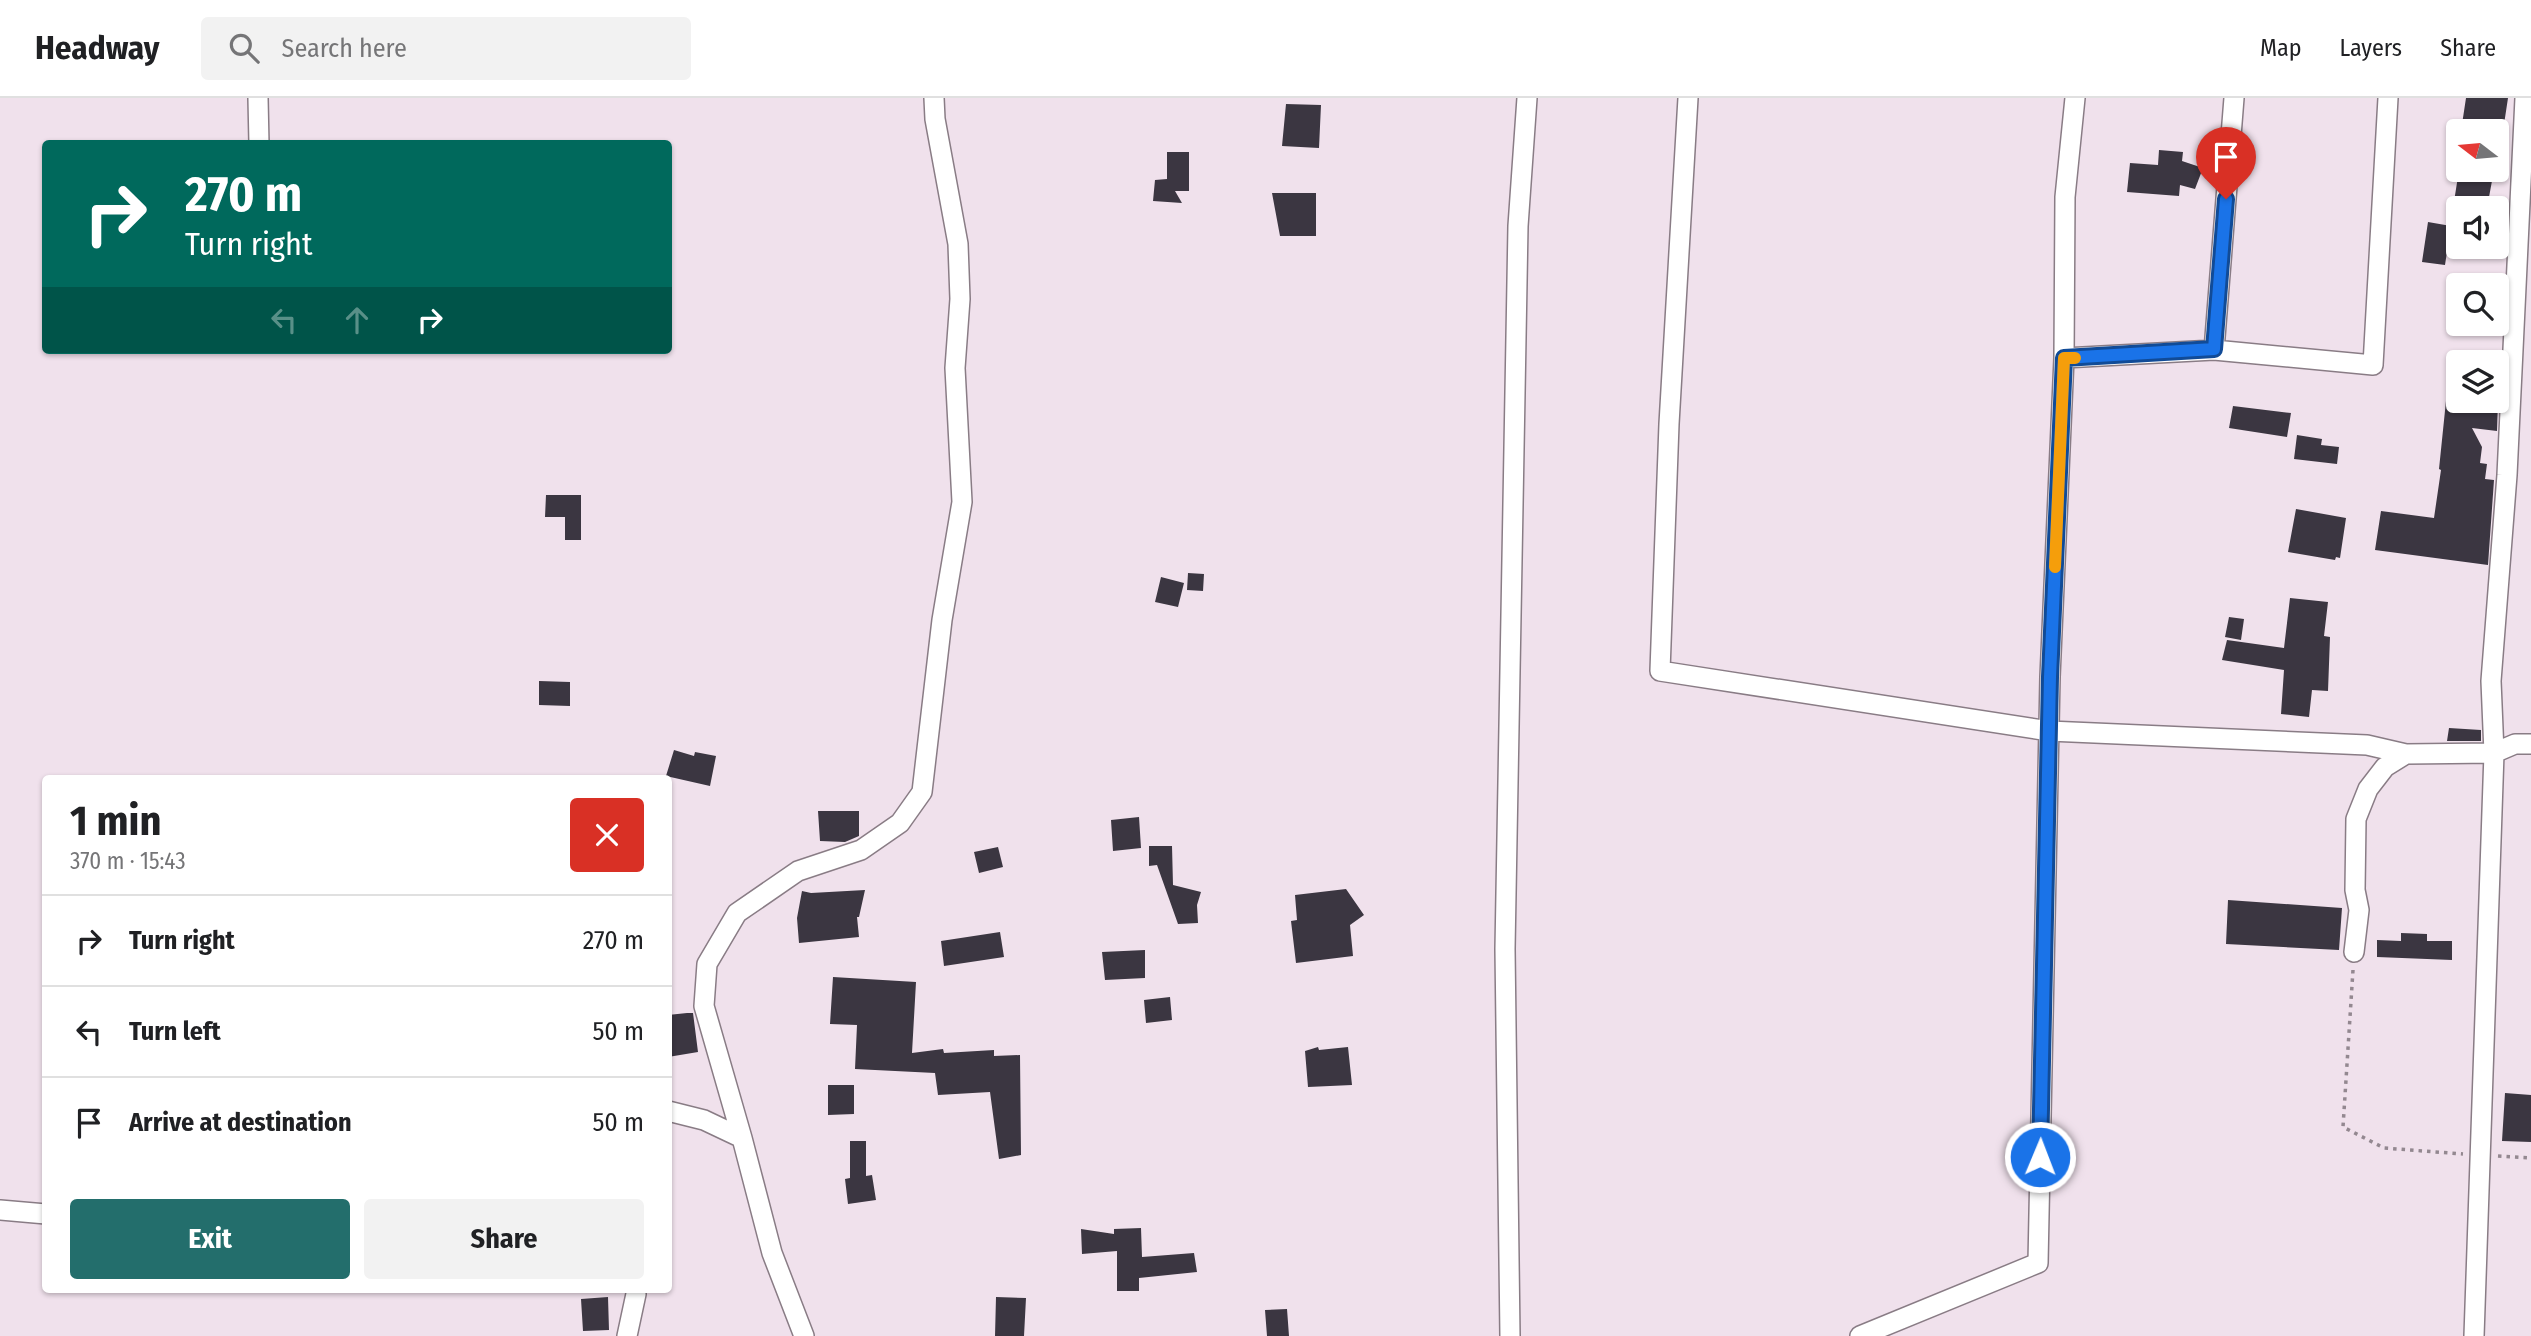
<!DOCTYPE html>
<html lang="en">
<head>
<meta charset="utf-8">
<style>
  body { margin:0; font-family:"Fira Sans Condensed",sans-serif; background:#f2f2f2; color:#202124; height:100vh; display:flex; flex-direction:column; font-size:26px; white-space:nowrap }
  * { box-sizing:border-box; margin:0 }
  p { font-size:23px; color:#757577 }
  .icon { flex:none; width:38px; height:38px; fill:none; stroke:currentColor; stroke-width:2; stroke-linecap:round; stroke-linejoin:round }
  .map { position:relative; flex:1; overflow:hidden }
  .side { position:absolute; left:42px; top:677px; width:630px; height:518px; display:flex; flex-direction:column; background:#fff; border-radius:7px; box-shadow:0 2px 5px #0004 }
  .side>* { flex:none }
  .guide { position:absolute; left:42px; top:42px; width:630px; height:214px; border-radius:7px; box-shadow:0 2px 5px #0004; background:#00695c; color:#fff; overflow:hidden }
  .needle { width:46px; rotate:286deg }
  .fabs { position:absolute; left:2446px; top:21px; display:grid; gap:14px }
  .fabs a { display:grid; place-items:center; width:63px; height:63px; border-radius:7px; background:#fff; box-shadow:0 2px 5px #0004; font-size:35px }
  .pin { position:absolute; display:grid; place-items:center; width:60px; height:60px; color:#fff; margin:-72px -30px; border-radius:50% 50% 50% 0; rotate:-45deg; box-shadow:0 0 7px #0007 }
  .pin .icon { rotate:45deg }
  .me { position:absolute; width:77px; margin:-38px; rotate:1deg; stroke-linejoin:round; filter:drop-shadow(0 0 5px #0008) }
  .turn { display:flex; align-items:center; gap:24px; height:147px; padding:0 28px; font-size:32px }
  .turn .icon { width:91px; height:91px; stroke-width:2.5 }
  .turn b { display:block; font-size:49px; line-height:60px }
  .lanes { display:flex; align-items:center; height:66px; padding:0 28px; background:#0003; justify-content:center; gap:35px; direction:ltr }
  .lanes .off { opacity:.35 }
  .round { display:grid; place-items:center; flex:none; width:74px; height:74px; border-radius:7px; background:#f2f2f2 }
  .overview { display:flex; align-items:center; justify-content:space-between; height:119px; padding:0 28px }
  h1 { font-size:42px; font-weight:700; line-height:52px }
  .cta { display:flex; gap:14px; margin-top:auto; padding:14px 28px }
  .cta a { flex:1; height:80px; border-radius:7px; background:#236e6c; color:#fff; font-size:28px; font-weight:700; line-height:80px; text-align:center }
  .cta a+a { background:#f2f2f2; color:#202124 }
  ul { padding:0; list-style:none }
  li { display:flex; align-items:center; gap:21px; height:91px; padding:0 28px; border-top:2px solid #e0e0e0 }
  li div { flex:1 }
  li b { display:block; font-size:26px }
  li em { font-style:normal }
  header { display:flex; align-items:center; gap:42px; box-sizing:border-box; height:98px; padding:0 35px; background:#fff; border-bottom:2px solid #e0e0e0 }
  header strong { font-size:33px }
  nav { display:flex; gap:38px; margin-inline-start:auto; font-size:24px }
  .search { width:490px; height:63px; background:#f2f2f2; display:flex; align-items:center; gap:18px; box-sizing:border-box; padding:0 24px; border-radius:7px; color:#757577; font-size:26px }
  .map>svg:first-child { display:block }
  .building { fill:#3b3641 }
  .lines { fill:none; stroke-linecap:round; stroke-linejoin:round }
  .minor-casing { stroke:#897c85; stroke-width:22 }
  .path { stroke:#938890; stroke-width:3.5; stroke-dasharray:3.5 5; stroke-linecap:butt }
  .minor { stroke:#fff; stroke-width:19 }
  .route-casing { stroke:#114b97; stroke-width:18 }
  .route { stroke:#1a73e8; stroke-width:12 }
  .slow { stroke:#f59e0b; stroke-width:12 }
</style>
</head>
<body>
<header>
<strong>Headway</strong>
<div class="search"><svg class="icon" aria-label="search" viewBox="0 0 24 24"><circle cx="10" cy="10" r="6"/><path d="M15 15l6 6"/></svg>Search here</div>
<nav><a>Map</a><a>Layers</a><a>Share</a></nav>
</header>
<div class="map">
<svg width="2531" height="1238" viewBox="0 0 2531 1238">
  <rect width="100%" height="100%" fill="#f0e1ec"/>
  <path class="building" d="M2466,0H2508L2503,33H2461Z
    M1286,6L1321,7L1319,50L1282,48Z
    M2159,52L2183,54L2182,63L2203,70L2195,91L2180,87L2179,98L2127,94L2130,65L2158,67Z
    M1167,54H1189V93H1175L1182,105L1153,103L1155,82L1167,81Z
    M2459,72H2494L2487,110H2453Z
    M1272,95H1316V138H1280Z
    M2428,124L2451,128L2445,167L2422,164Z
    M2446,303H2498L2497,333L2472,330L2482,349L2480,365L2487,366L2485,381L2494,382L2488,467L2375,452L2381,413L2434,420L2441,372L2439,371Z
    M2233,308L2291,315L2287,339L2229,330Z
    M2297,337L2322,341L2321,347L2339,349L2337,366L2294,361Z
    M546,397H581V442H565V419H545Z
    M2296,411L2346,420L2340,460L2336,459L2335,462L2288,454Z
    M1188,475L1204,476L1203,493L1187,492Z
    M1161,479L1184,485L1178,509L1155,504Z
    M2290,500L2328,504L2324,538L2330,539L2328,593L2312,592L2309,619L2281,616L2284,572L2222,562L2227,542L2284,550Z
    M2229,519L2244,521L2241,542L2225,539Z
    M539,583L570,584V608L539,607Z
    M2449,630L2481,632V643H2447Z
    M674,652L694,658L695,654L716,658L710,688L666,678Z
    M818,713H859V738L845,744L820,743Z
    M1139,719L1141,750L1113,753L1111,722Z
    M1149,748H1172L1173,787L1201,794L1197,807L1198,825L1178,826L1157,767L1149,768Z
    M998,749L1003,769L979,775L974,754Z
    M1346,791L1364,817L1350,827L1353,858L1296,865L1291,823L1297,822L1295,797Z
    M865,792L859,819H857L859,839L799,845L797,820L802,793L811,795Z
    M2228,802L2342,810L2339,852L2226,846Z
    M1000,834L1004,859L944,868L941,843Z
    M2401,835L2427,836V843H2452V862L2377,859V842L2401,843Z
    M1145,852V880L1105,882L1102,854Z
    M833,879L916,884L912,955L943,951L944,955L994,952V958L1020,957L1021,1057L999,1061L990,994L938,997L935,975L855,971L857,927L830,926Z
    M1170,899L1172,922L1146,925L1144,902Z
    M687,915H693L698,954L668,959V917Z
    M1318,949L1319,952L1348,949L1352,987L1308,989L1305,953Z
    M828,987H854V1016L828,1017Z
    M2505,995L2531,997V1044L2502,1043Z
    M850,1043H866V1078L872,1077L876,1102L848,1106L845,1081L850,1080Z
    M1141,1130L1142,1159L1194,1155L1197,1174L1139,1180V1193H1117V1153L1082,1156L1081,1131L1114,1136V1131Z
    M608,1199L609,1232L583,1233L581,1201Z
    M996,1199L1026,1200L1024,1238H995Z
    M1287,1211L1289,1238H1267L1265,1212Z"/>
  <g class="lines">
    <defs>
      <path id="minor" d="M258,0L259,46
        M1688,0L1669,326L1660,573L2049,633L2367,647L2406,656
        M2214,252L2373,267L2388,0
        M2064,260L2214,252L2234,0
        M2354,854L2359,812L2355,792L2356,721L2368,691L2385,669L2406,656L2494,655L2515,646H2531
        M668,1013L704,1022L742,1040
        M0,1112L46,1116
        M627,1238L636,1196
        M804,1238L772,1155L742,1040L704,908L707,866L737,815L798,773L861,752L900,725L922,694L942,522L962,404L955,270L960,201L958,146L935,21L934,0
        M1510,1238L1505,851L1518,128L1527,0
        M1860,1238L2038,1165L2050,579L2064,260L2065,99L2075,0
        M2474,1238L2494,655L2491,583L2507,377L2525,0"/>
    </defs>
    <use href="#minor" class="minor-casing"/>
    <path class="path" d="M2353,872L2343,1029L2384,1050L2463,1056
      M2498,1058L2531,1060"/>
    <use href="#minor" class="minor"/>
  </g>
  <g class="lines">
    <defs>
      <path id="route" d="M2040,1059L2050,579L2064,260L2214,251L2226,101"/>
    </defs>
    <use href="#route" class="route-casing"/>
    <use href="#route" class="route"/>
    <path class="slow" d="M2055,469L2064,260H2075"/>
  </g>
</svg>
<div class="fabs">
<a><svg class="needle" viewBox="-14 -14 28 28"><path d="M0-13l5 13h-10z" fill="#e53935"/><path d="M0 13l5-13h-10z" fill="#757577"/></svg></a>
<a><svg class="icon" aria-label="sound" viewBox="0 0 24 24"><path d="M4 9h4l5-4v14l-5-4H4zM17 9q2 3 0 6"/></svg></a>
<a><svg class="icon" aria-label="search" viewBox="0 0 24 24"><circle cx="10" cy="10" r="6"/><path d="M15 15l6 6"/></svg></a>
<a><svg class="icon" aria-label="layers" viewBox="0 0 24 24"><path d="M12 4l9 5-9 5-9-5zM3 14l9 5 9-5"/></svg></a>
</div>
<div class="pin" style="left:2226px;top:101px;background:#d93025"><svg class="icon" aria-label="arrive" viewBox="0 0 24 24"><path d="M6 21V4h12l-3 4 3 4H6"/></svg></div>
<svg class="me" style="left:2040px;top:1059px" viewBox="-20 -20 40 40"><circle r="17" fill="#1a73e8" stroke="#fff" stroke-width="3"/><path d="M0-11L8 9 0 5-8 9z" fill="#fff"/></svg>
<div class="guide">
<div class="turn"><svg class="icon" aria-label="right" viewBox="0 0 24 24"><path d="M7 20v-9h11M14 6l5 5-5 5"/></svg><div><b>270 m</b>Turn right</div></div>
<div class="lanes"><svg class="icon off" aria-label="left" viewBox="0 0 24 24"><path d="M17 20v-9H6M10 6l-5 5 5 5"/></svg><svg class="icon off" aria-label="ahead" viewBox="0 0 24 24"><path d="M12 20V5M6 11l6-6 6 6"/></svg><svg class="icon" aria-label="right" viewBox="0 0 24 24"><path d="M7 20v-9h11M14 6l5 5-5 5"/></svg></div>
</div>
<section class="side">
<div class="overview"><div><h1>1 min</h1><p>370 m · 15:43</p></div><a class="round" style="background:#d93025;color:#fff"><svg class="icon" aria-label="close" viewBox="0 0 24 24"><path d="M6 6l12 12M18 6L6 18"/></svg></a></div>
<ul>
<li><svg class="icon" aria-label="right" viewBox="0 0 24 24"><path d="M7 20v-9h11M14 6l5 5-5 5"/></svg><div><b>Turn right</b></div><em>270 m</em></li>
<li><svg class="icon" aria-label="left" viewBox="0 0 24 24"><path d="M17 20v-9H6M10 6l-5 5 5 5"/></svg><div><b>Turn left</b></div><em>50 m</em></li>
<li><svg class="icon" aria-label="arrive" viewBox="0 0 24 24"><path d="M6 21V4h12l-3 4 3 4H6"/></svg><div><b>Arrive at destination</b></div><em>50 m</em></li>
</ul>
<div class="cta"><a>Exit</a><a>Share</a></div>
</section>
</div>
</body>
</html>
